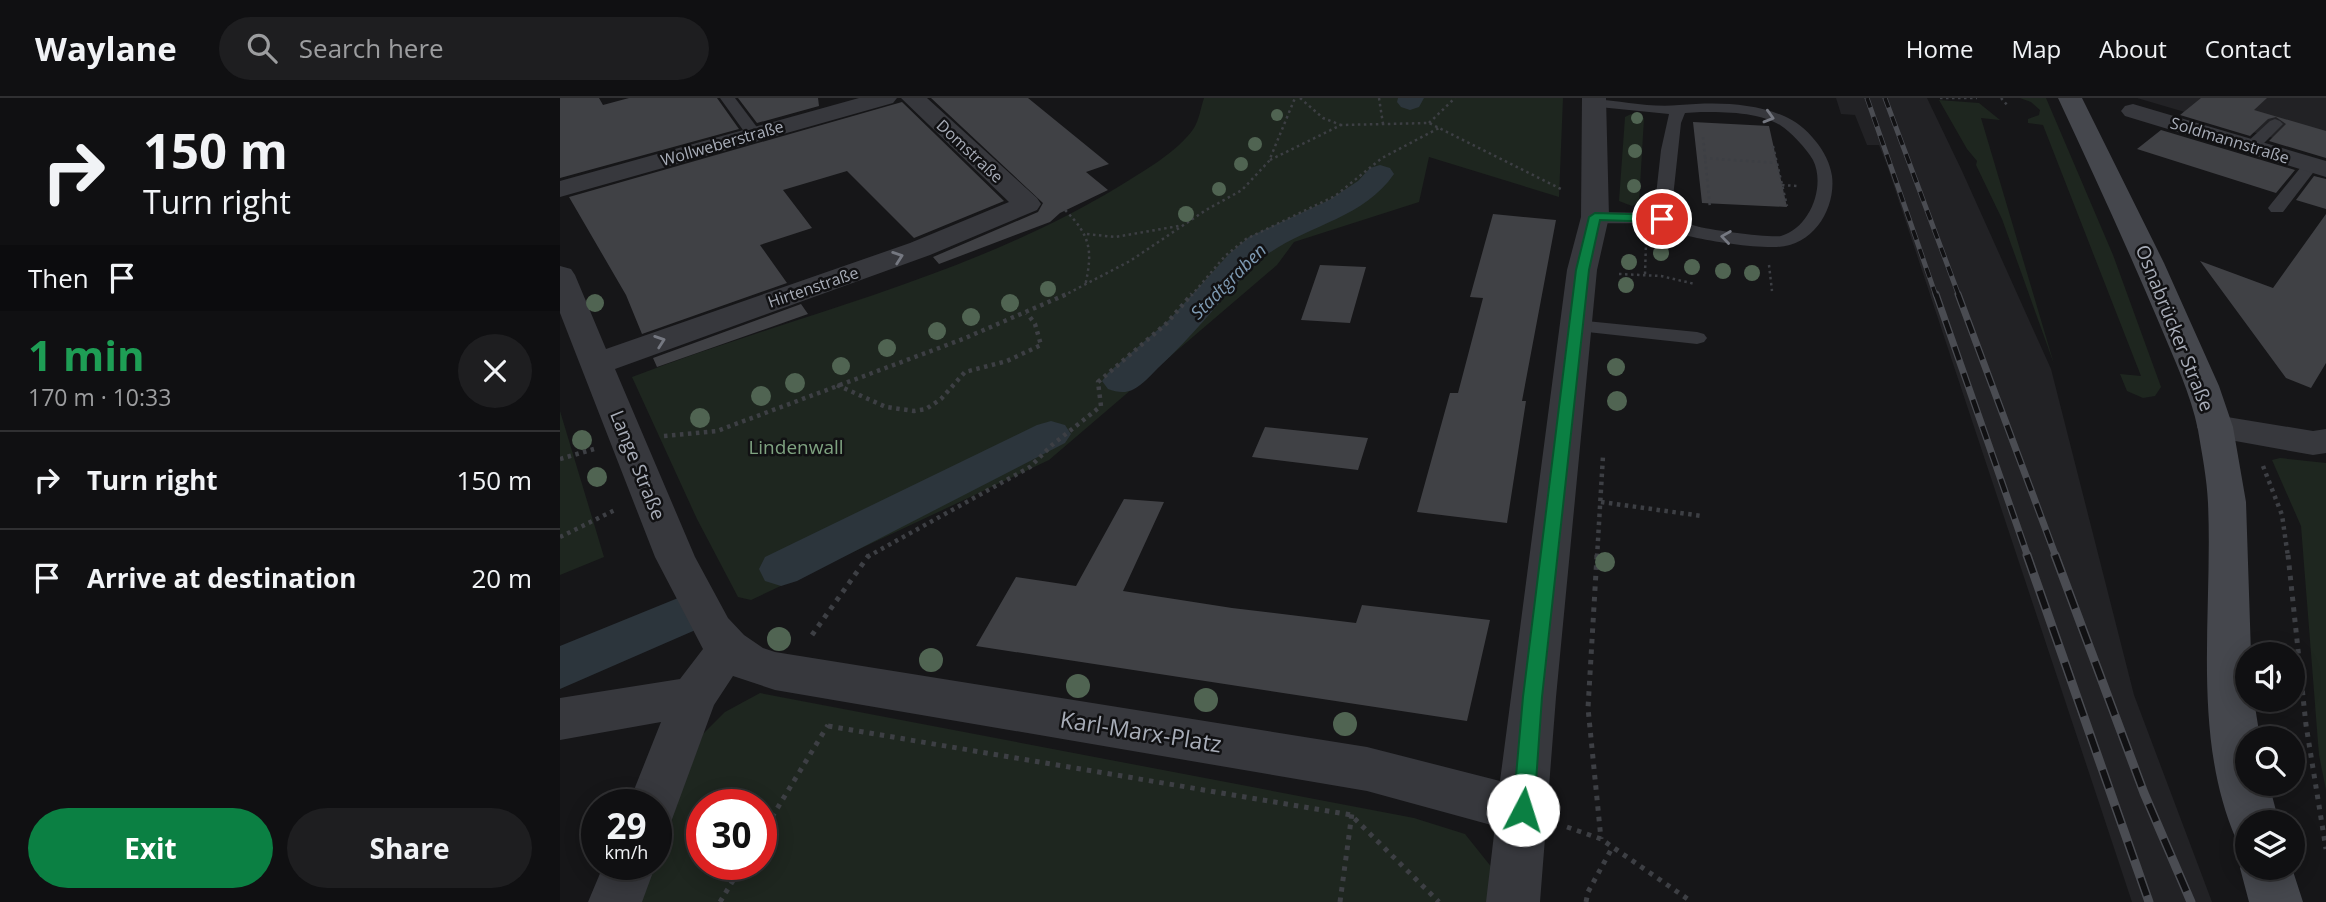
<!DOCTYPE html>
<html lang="en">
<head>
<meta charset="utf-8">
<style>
  body { margin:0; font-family:"Open Sans",sans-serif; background:#1e1e20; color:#f1f3f6; height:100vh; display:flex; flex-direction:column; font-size:26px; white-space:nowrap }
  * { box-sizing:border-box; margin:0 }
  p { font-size:23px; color:#9c9d9f }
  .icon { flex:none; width:38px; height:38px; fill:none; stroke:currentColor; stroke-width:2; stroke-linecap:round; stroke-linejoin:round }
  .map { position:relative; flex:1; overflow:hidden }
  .sheet { display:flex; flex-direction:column; background:#101012; width:560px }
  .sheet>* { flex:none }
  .guide { background:#101012; color:#f1f3f6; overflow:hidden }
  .tools { position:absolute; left:1675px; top:544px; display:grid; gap:14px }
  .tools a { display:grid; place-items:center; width:70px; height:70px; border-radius:50%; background:#101012; box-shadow:0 4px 18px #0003,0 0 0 2px #303032; font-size:35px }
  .speed { position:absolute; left:21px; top:691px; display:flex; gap:14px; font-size:35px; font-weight:700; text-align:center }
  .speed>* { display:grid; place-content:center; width:91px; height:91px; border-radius:50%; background:#101012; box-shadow:0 4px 18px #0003,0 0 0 2px #303032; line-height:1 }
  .speed small { font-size:18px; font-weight:400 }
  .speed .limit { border:10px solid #d22; background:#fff; color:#111 }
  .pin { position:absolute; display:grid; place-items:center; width:60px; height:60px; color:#fff; margin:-30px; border:4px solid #fff; border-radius:50%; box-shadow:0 2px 7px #0007 }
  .me { position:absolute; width:77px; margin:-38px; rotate:5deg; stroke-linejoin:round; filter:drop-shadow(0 0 5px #0008) }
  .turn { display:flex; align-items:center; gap:24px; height:147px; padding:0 28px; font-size:32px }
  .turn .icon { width:91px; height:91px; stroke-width:2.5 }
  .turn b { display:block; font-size:49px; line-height:60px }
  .then { display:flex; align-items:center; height:66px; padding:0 28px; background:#0003; gap:14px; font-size:26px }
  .round { display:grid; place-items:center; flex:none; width:74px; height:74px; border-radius:37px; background:#1e1e20 }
  .overview { display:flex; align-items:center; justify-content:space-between; height:119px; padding:0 28px }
  h1 { font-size:42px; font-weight:700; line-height:52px; color:#1e9e55 }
  .action { display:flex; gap:14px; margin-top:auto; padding:14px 28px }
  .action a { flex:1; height:80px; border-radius:42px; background:#0b8043; color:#fff; font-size:28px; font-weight:700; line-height:80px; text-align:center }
  .action a+a { background:#1e1e20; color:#f1f3f6 }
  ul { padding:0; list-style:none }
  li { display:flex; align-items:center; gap:21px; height:98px; padding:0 28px; border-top:2px solid #303032 }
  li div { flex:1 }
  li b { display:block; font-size:26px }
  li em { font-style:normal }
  header { display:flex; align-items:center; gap:42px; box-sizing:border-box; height:98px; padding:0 35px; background:#101012; border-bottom:2px solid #303032 }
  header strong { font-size:33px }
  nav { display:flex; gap:38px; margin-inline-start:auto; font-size:24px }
  .search { width:490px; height:63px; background:#1e1e20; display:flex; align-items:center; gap:18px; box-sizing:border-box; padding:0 24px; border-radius:38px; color:#9c9d9f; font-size:26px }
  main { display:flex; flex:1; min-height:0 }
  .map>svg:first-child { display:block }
  .built { fill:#222225 }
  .green { fill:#1e261f; fill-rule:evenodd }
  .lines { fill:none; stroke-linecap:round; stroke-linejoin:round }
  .canal { fill:#2c353c; fill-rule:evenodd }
  .building { fill:#404145 }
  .path-far2 { stroke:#3d3f44; stroke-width:2.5; stroke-dasharray:2.5 3.5; stroke-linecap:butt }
  .path-far1 { stroke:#3d3f44; stroke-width:4.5; stroke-dasharray:3.5 4.5; stroke-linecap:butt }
  .path { stroke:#3d3f44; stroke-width:5; stroke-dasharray:4.5 6; stroke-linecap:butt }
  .lane { fill:#37383d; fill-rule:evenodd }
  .street { fill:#37383d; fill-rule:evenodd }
  .secondary { fill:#45474d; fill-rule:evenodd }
  .rail-far2-casing { stroke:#4a4c52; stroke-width:5 }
  .rail-far1-casing { stroke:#4a4c52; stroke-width:7 }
  .rail-casing { stroke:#4a4c52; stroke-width:9 }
  .rail-far2 { stroke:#111113; stroke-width:3.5; stroke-dasharray:10; stroke-linecap:butt }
  .rail-far1 { stroke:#111113; stroke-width:4.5; stroke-dasharray:14; stroke-linecap:butt }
  .rail { stroke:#111113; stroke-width:6; stroke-dasharray:19; stroke-linecap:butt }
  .tree { fill:#506452 }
  .oneway { stroke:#757881 }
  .route { fill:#0b8043; stroke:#07532c; stroke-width:2 }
  .labels { text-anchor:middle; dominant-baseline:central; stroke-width:5; stroke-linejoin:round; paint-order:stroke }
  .far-street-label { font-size:16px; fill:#a8adb8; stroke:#111113 }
  .far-water-label { font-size:18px; font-style:italic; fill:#7f9bb3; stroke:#111113 }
  .street-label { font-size:19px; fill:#a8adb8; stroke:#111113 }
  .park-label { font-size:19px; fill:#7fa381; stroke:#111113 }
  .near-street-label { font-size:23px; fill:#a8adb8; stroke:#111113 }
</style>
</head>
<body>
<header>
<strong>Waylane</strong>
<div class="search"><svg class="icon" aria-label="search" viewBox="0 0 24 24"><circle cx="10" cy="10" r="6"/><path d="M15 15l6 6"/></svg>Search here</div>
<nav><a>Home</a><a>Map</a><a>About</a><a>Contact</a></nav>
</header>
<main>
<section class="sheet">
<div class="guide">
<div class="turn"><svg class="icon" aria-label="right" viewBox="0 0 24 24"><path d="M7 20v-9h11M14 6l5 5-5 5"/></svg><div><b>150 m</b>Turn right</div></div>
<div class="then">Then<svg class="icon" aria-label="arrive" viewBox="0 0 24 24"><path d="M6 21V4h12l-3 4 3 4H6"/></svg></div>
</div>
<div class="overview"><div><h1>1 min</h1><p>170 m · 10:33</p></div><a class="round"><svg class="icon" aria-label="close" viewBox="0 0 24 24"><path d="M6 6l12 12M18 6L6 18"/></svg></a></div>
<ul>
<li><svg class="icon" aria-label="right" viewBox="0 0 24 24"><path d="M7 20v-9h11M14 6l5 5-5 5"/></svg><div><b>Turn right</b></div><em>150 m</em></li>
<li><svg class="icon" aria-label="arrive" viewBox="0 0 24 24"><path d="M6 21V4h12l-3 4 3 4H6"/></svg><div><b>Arrive at destination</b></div><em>20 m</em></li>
</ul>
<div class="action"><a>Exit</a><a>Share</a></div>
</section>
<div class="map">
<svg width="1766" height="804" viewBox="0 0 1766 804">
  <rect width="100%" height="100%" fill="#161618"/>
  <path class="built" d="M1276,0H1367L1402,73L1491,271L1574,597L1652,804H1572L1327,67L1319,47H1307L1295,17L1281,16Z
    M1577,0H1766V56L1703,37Z"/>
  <path class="green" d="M644,0H1003L999,99L869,59L859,104L734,144L717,167L489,362L191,502L178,499L137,421L72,279C237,216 405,181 558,89C582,74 618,54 634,30C639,22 641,9 644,0Z
    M1460,0H1486L1553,157L1601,289L1595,298L1583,300L1567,293L1560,276L1581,278L1483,27L1468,25V21L1479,17L1480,12L1471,4Z
    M1379,2L1419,5L1440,22L1421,20L1494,266L1442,121L1416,67L1417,63L1407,51Z
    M1071,16L1084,20L1079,105L1072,108L1059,103L1065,19Z
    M0,313L44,459L0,477Z
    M1720,360L1766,365V692L1759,657L1741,428L1712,362Z
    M200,595L854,720L905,736L933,771L928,804H79L94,767L96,766V760L143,636L165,614ZM142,707H201V766H142Z"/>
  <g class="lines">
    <path class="canal" d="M838,0H864L859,9L850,12L841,9L837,4Z
      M820,67L830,70L834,76C799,127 731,128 689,172C658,205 631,240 598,270C591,277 582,287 574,291C565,296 557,294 548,291L542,283L548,275L609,222L669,156L689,139L769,102L798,83L810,70Z
      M491,323L505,327L511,336L505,345L237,483L221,488L205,483L199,471L205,459L477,327Z
      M123,498L140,504L146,517L140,530L0,591V548Z"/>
  </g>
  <path class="building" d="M0,0H39L43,7L69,0H157L179,31L0,80Z
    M178,0H258L259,8L197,25Z
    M371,0H468L549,66L526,74L548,92L500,115L490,124L379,166L373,159L478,114L483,105Z
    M1641,0H1707L1694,12L1766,33V60L1709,43L1726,26L1716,19L1708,21L1690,38L1620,17Z
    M342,4L444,103L354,140L287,73L223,92L252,130L200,147L227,185L82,236L66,197L9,99Z
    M1133,24L1209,28L1227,109L1142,105Z
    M1601,32L1735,72L1716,95L1577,51Z
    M1754,78L1766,81V111L1736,102Z
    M933,116L996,122L962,303H966L947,425L857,414L890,295H898L923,200L910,199Z
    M1766,116V265L1751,290L1726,280L1640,163L1713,190Z
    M760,167L806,169L790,225L741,222Z
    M241,206L248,216L97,269L93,260Z
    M705,329L808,340L798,372L692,359Z
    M564,401L604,404L563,493L672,510L796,525L802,507L930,522L907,623L416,548L456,479L516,488Z"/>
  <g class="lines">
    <path class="path-far2" d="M740,0L763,20L781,27
      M819,0L823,26
      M1380,0H1417
      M1441,0L1448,8
      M869,25L895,0
      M1143,39L1150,110
      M1213,48L1227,108
      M1144,60L1217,65
      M710,62L781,27L869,25L1003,92
      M1222,87L1237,88
      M505,112C531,138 533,153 525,188
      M527,136L555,139L619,128
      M1209,167L1212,193
      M1059,176L1101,178L1135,186
      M1085,176L1086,145
      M503,198L570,163L646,112L682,92L709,63L735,0
      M631,198L665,158L686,141L775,98L822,60L879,30"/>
    <path class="path-far1" d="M277,287L326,309L354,313L366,311L381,301L405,274L447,263L481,247L475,226L467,215
      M104,338L157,333L403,241L507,196
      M0,361L34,351
      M1703,368L1722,417L1728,459
      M1041,404L1142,418
      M0,439L57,411
      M307,459L470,369L492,347L541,308L538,284L607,225L632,196
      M1037,459L1043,358"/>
    <path class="path" d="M1037,457L1028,610L1041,741
      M1728,457L1746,627L1766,751
      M252,537L309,457
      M268,628L791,717L879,804
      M1007,729L1041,741L1132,804
      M201,737L268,627
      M160,804L183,766
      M780,804L792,715
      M1026,804L1028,794L1052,750"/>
    <path class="lane" d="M160,0H175L202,36L200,39H188Z
      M1034,1C1061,3 1092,10 1119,7C1154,4 1191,4 1224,18C1246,27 1269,54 1272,78C1276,110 1254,148 1217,149C1195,150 1155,144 1133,139C1121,137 1110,128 1098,126C1075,123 1051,128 1029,123L1026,119L1029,115L1035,114L1094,115L1101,52L1109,16L1029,8L1027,5L1029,2ZM1141,14C1166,14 1198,14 1220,27C1231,34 1246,50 1253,62C1266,88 1250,130 1221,138C1211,140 1148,132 1136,128C1128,126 1119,122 1111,118L1121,25L1125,15Z
      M1715,21L1720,23L1723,26L1697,52H1685L1683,49L1685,46L1710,23Z
      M1751,62L1759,67L1723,114H1711L1708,110L1711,106L1745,64Z
      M1016,222L1137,234L1144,236L1147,240L1144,244L1137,246L1009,232L1006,228L1009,224Z"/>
    <path class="street" d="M299,0H337L333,5L0,99V83Z
      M341,0H367L477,100L481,106L477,112L370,157L55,271L135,459L168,520L184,537L203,550L215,554L807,649L940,683L1007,172L1021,119L1022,0H1046L1049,119L1037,172L996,599L980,804H926L935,728L807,693L215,592L173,578L154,607L111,724L96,729V707H68L101,624L0,642V600L120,581L143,551L95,459L0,215V168L11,171L15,177L46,251L350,145L449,104Z
      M1573,6L1766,63V79L1565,18L1561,13L1565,8Z
      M1655,317L1753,333L1766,331V355L1753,357L1642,337L1637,329L1642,321Z
      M44,766H96L82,804H28Z"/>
    <path class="secondary" d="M1498,0H1522L1604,165L1659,288L1673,329L1686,404L1691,556H1687V602H1694L1700,640H1687V686H1709L1719,724H1687V745L1676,741C1631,637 1653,515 1648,405C1647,381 1642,356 1638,332C1631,296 1614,261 1600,227C1568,151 1533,75 1498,0Z
      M1687,753V770H1732L1743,804H1689L1680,770Z"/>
    <defs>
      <path id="rail-far2" d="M1307,0L1376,198
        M1325,0L1399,198"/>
      <path id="rail-far1" d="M1376,196L1468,459
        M1398,196L1496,459"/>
      <path id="rail" d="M1467,457L1589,804
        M1495,457L1584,695L1631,804"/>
    </defs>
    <use href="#rail-far2" class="rail-far2-casing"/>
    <use href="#rail-far1" class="rail-far1-casing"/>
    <use href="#rail" class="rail-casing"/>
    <use href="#rail-far2" class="rail-far2"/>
    <use href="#rail-far1" class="rail-far1"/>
    <use href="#rail" class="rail"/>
  </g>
  <g class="tree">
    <circle cx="717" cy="17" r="6"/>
    <circle cx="1077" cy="20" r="6"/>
    <circle cx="695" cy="46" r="7"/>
    <circle cx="1075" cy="53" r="7"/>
    <circle cx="681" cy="66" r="7"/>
    <circle cx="1074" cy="88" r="7"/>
    <circle cx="659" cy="91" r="7"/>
    <circle cx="626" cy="116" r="8"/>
    <circle cx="1101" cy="155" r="8"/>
    <circle cx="1069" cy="164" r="8"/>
    <circle cx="1132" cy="169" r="8"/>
    <circle cx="1163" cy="173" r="8"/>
    <circle cx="1192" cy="175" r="8"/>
    <circle cx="1066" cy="187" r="8"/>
    <circle cx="488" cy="191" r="8"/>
    <circle cx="35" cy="205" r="9"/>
    <circle cx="450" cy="205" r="9"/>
    <circle cx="411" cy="219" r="9"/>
    <circle cx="377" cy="233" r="9"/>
    <circle cx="327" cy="250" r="9"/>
    <circle cx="281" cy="268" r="9"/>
    <circle cx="1056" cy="269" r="9"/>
    <circle cx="235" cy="285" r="10"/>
    <circle cx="201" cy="298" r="10"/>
    <circle cx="1057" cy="303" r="10"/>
    <circle cx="140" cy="320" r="10"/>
    <circle cx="22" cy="342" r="10"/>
    <circle cx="37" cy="379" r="10"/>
    <circle cx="1045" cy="464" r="10"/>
    <circle cx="219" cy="541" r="12"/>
    <circle cx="371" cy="562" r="12"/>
    <circle cx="518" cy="588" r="12"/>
    <circle cx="646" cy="602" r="12"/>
    <circle cx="785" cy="626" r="12"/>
  </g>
  <defs><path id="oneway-chevron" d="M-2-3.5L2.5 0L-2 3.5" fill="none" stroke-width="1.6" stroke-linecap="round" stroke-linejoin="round" transform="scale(1.75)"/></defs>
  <g class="oneway">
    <use href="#oneway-chevron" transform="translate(1209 19) rotate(16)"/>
    <use href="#oneway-chevron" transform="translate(1166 139) rotate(-172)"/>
    <use href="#oneway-chevron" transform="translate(338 159) rotate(-19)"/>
    <use href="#oneway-chevron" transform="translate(100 243) rotate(-19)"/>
  </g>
  <path class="route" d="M1035,115L1102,117L1108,121L1102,124L1040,122L1029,172L982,599L974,712L971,719L963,722L956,719L953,712L963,599L1016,172L1029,119Z"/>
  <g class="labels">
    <g class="far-street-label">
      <text transform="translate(1670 42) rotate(17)">Soldmannstraße</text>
      <text transform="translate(162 45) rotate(-16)">Wollweberstraße</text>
      <text transform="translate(410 53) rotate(43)">Domstraße</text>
      <text transform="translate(253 189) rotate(-19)">Hirtenstraße</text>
    </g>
    <g class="far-water-label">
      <text transform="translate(668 183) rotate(-45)">Stadtgraben</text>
    </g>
    <g class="street-label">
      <text transform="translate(1615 230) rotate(68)">Osnabrücker Straße</text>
      <text transform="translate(78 367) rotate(68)">Lange Straße</text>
    </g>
    <g class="park-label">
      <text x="236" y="349">Lindenwall</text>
    </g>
    <g class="near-street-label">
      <text transform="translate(581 633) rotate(9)">Karl-Marx-Platz</text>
    </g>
  </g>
</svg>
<div class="tools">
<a><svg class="icon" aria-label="sound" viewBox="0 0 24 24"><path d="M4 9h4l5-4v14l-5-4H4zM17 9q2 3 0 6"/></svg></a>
<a><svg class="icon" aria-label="search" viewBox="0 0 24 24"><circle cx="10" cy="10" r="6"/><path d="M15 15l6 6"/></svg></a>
<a><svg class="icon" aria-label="layers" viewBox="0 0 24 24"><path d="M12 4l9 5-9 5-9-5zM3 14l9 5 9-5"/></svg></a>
</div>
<div class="speed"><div>29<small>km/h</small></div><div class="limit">30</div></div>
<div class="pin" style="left:1102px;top:121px;background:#d93025"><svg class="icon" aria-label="arrive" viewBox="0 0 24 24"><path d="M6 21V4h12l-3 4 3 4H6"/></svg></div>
<svg class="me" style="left:963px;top:712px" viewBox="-20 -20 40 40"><circle r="19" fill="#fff"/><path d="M0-13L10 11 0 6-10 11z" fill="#0b8043"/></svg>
</div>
</main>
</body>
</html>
